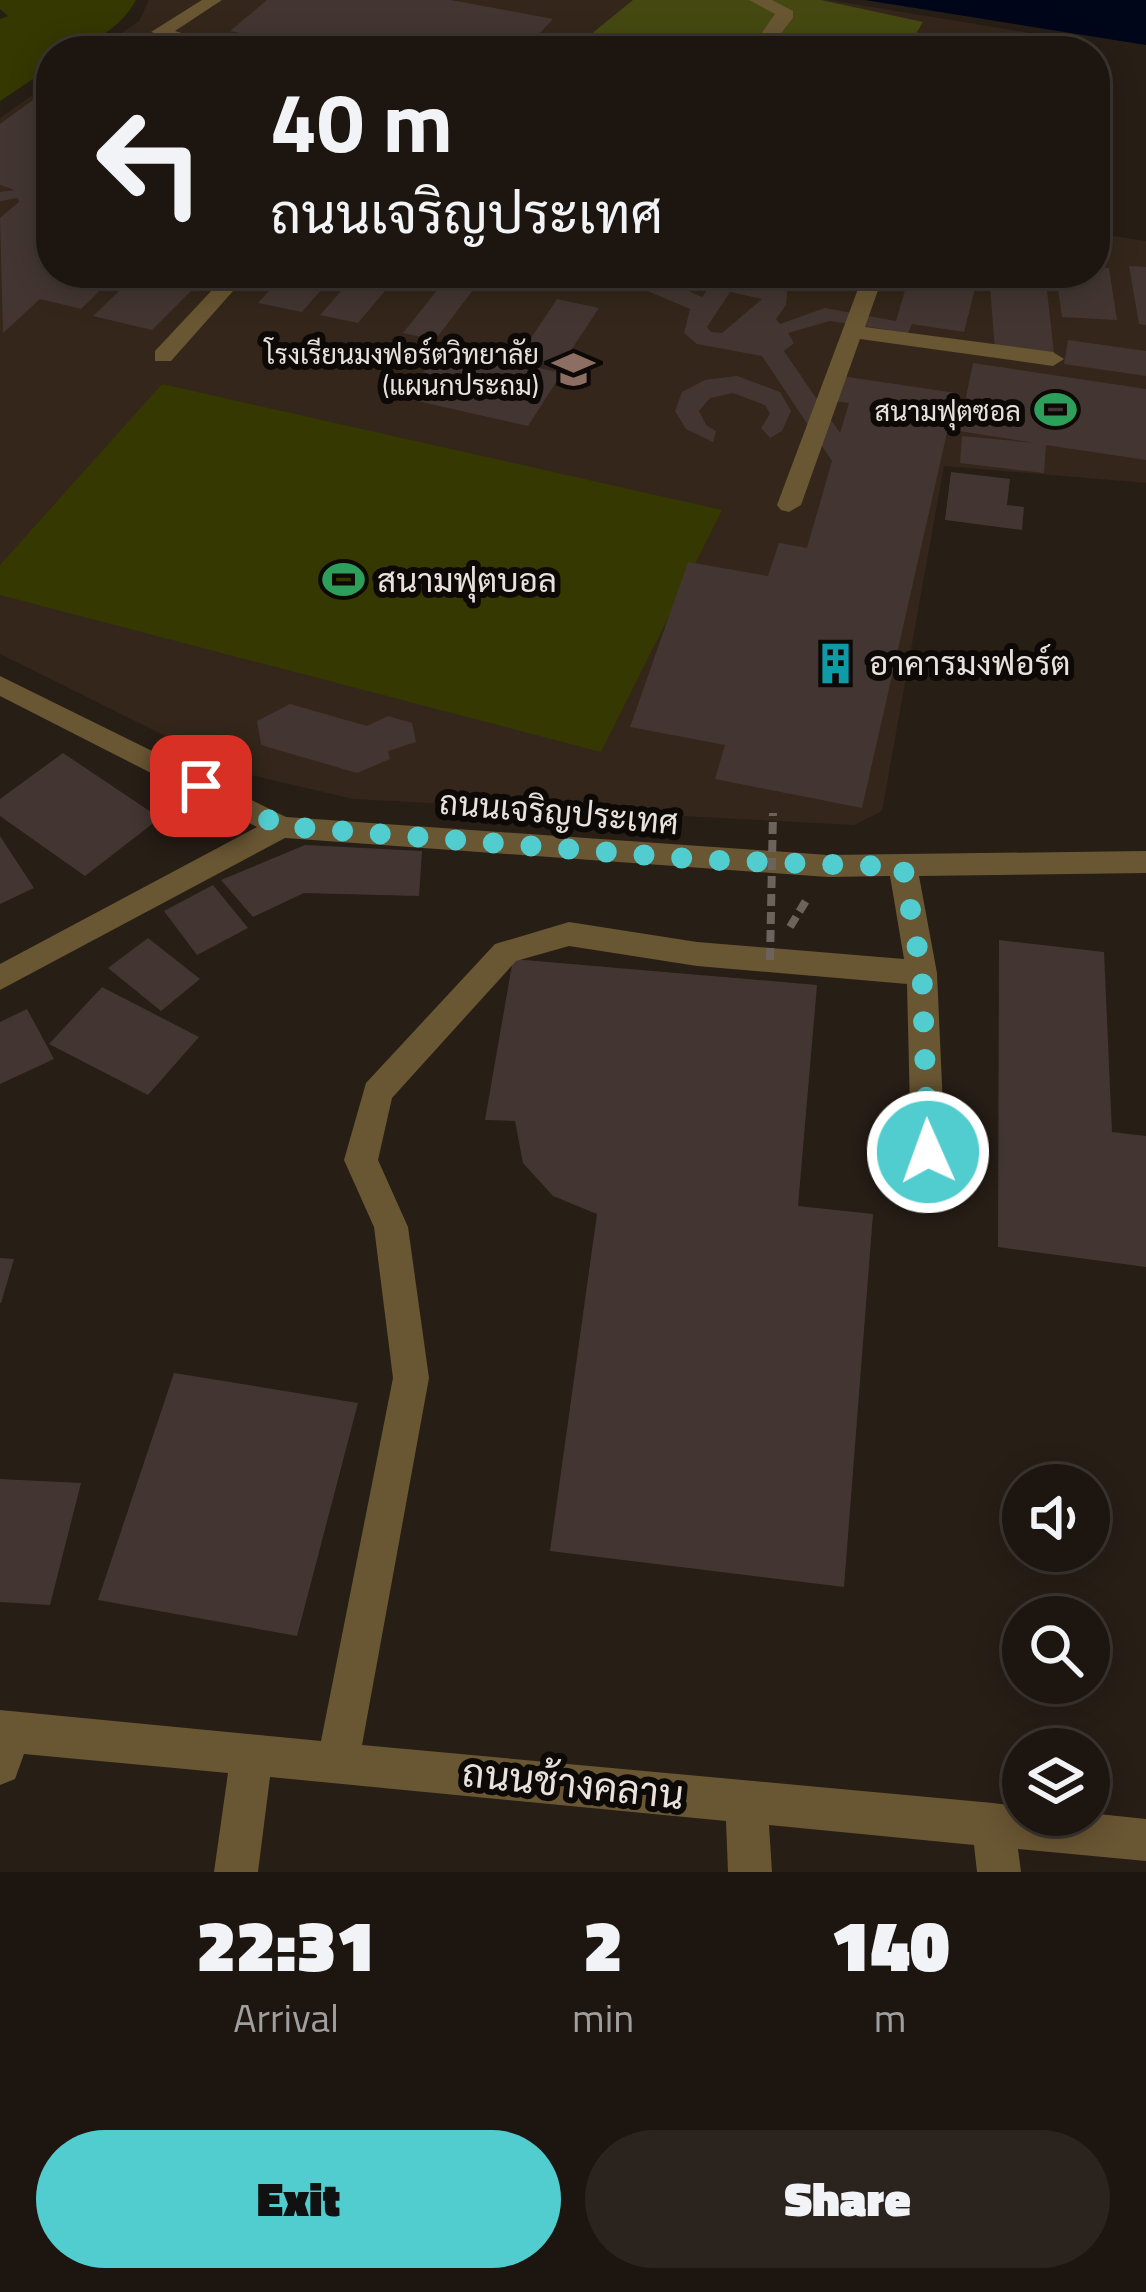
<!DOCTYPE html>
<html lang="en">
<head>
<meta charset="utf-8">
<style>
  body { margin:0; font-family:"Titillium Web",Sarabun,sans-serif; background:#2a231e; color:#f1f3f6; height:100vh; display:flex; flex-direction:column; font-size:45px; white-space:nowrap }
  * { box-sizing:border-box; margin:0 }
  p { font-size:39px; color:#a09f9f }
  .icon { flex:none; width:66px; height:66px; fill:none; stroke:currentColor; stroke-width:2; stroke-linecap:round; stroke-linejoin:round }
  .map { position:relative; height:1872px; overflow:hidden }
  .drawer { display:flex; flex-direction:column; background:#1d1610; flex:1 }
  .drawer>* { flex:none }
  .top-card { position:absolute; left:36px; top:36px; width:1074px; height:252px; border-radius:48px; box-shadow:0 6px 30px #0003,0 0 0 3px #3b3530; background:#1d1610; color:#f1f3f6; overflow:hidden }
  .buttons { position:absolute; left:1002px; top:1464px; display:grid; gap:24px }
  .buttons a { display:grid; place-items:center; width:108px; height:108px; border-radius:50%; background:#1d1610; box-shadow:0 6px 30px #0003,0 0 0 3px #3b3530; font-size:60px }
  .pin { position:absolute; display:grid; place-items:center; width:102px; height:102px; color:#fff; margin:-51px; border-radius:24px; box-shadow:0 6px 18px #0006 }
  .me { position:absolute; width:132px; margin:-66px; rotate:358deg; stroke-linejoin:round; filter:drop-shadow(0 0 9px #0008) }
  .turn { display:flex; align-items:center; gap:42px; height:252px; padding:0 36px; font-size:54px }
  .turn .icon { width:156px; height:156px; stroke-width:2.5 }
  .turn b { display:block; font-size:84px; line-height:102px }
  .eta { display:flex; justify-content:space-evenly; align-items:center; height:204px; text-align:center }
  .eta b { font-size:72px; font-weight:800; line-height:84px }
  .primary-button { display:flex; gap:24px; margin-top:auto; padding:24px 36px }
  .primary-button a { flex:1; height:138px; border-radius:72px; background:#52cdcf; color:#111; font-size:48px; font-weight:800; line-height:138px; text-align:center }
  .primary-button a+a { background:#2a231e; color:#f1f3f6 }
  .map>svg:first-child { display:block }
  .built { fill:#34261a }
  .green { fill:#353800 }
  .forest { fill:#454911 }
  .water { fill:#00061a }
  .building { fill:#433632; fill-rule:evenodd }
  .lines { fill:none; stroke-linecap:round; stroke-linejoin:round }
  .path { stroke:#6c635c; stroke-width:8; stroke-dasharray:12 6; stroke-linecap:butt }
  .minor { fill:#695633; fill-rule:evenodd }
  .path-bridge { stroke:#6c635c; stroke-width:8; stroke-dasharray:12 6; stroke-linecap:butt }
  .route { stroke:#52cdcf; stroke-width:21; stroke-dasharray:0 37.8 }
  .labels { text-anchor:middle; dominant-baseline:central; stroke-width:12; stroke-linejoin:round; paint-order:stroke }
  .far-poi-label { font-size:27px; fill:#e8e1dc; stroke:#0d0906; text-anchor:end }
  .poi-label { font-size:33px; fill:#e8e1dc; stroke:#0d0906; text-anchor:start }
  .street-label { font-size:33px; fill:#e8e1dc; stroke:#0d0906 }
  .near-street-label { font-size:39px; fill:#e8e1dc; stroke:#0d0906 }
</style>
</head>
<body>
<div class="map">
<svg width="1146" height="1872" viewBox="0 0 1146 1872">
  <rect width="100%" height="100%" fill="#271e16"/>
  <path class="built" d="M149,0H829L1078,41L1077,51H96L139,21Z
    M51,82V273H1095V233L1146,241V483L944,466L882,811L854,825L353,799L238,772L0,654V118Z"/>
  <path class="green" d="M0,0H136C121,29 83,51 51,51V67L0,101V19L8,16L0,9Z
    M162,384L722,510L601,752L0,595V565Z"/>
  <path class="forest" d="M633,0H821L923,22L906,51H607L579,44Z"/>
  <path class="water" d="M865,0H1146V45Z"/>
  <path class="building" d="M267,0H451L553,19L523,51H328L230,31Z
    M922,34L952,38L948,51H917Z
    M956,38L984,41L982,51H952Z
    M51,87V273H118L81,309L40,299L3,333L0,218L19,202L18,198L0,201V192L15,190L0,185V124Z
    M1129,266L1146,267V325L1139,324Z
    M1095,267L1109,268L1117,320L1062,317L1056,273H1095Z
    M138,273H209L152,330L93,316Z
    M285,273H336L302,312L258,303Z
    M357,273H400L358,323L320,315Z
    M427,273H486L435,340L403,333L446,279Z
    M605,273H648L702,297L709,288L702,287L701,273H789L786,305L776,319L780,324L825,308L896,321L910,273H979L964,332L912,324L908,333L830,321L788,333L794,343L784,351L840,433L849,403L834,401L841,376L956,393L862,808L715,779L725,745L630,727L688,562L768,576L779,543L807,548L832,461L762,356L697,344L684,333L690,309ZM730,292L762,299L722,333L711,332L707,327Z
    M989,273H1045L1054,353L995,350Z
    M557,299L599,308L561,365L519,356Z
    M1068,340L1146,351V376L1064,364Z
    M442,347L562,373L528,426L404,398Z
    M973,363L1146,389V460L1046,445L1044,473L960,463L962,436L1035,443L959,431Z
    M737,376L780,392L791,411L782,431L770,438L761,428L770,414L765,405L733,393L710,398L699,411L706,425L716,431L713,442L686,429L675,411L682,392L705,380Z
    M951,472L1010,479L1007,505L1024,507L1022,530L945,520Z
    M290,704L367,726L388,716L412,723L416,742L388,751L390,759L357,773L261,745L257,721Z
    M63,753L160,818L85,876L0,816V799Z
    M0,836L34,888L0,904Z
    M305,845L422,851L419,896L304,893L253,917L221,880Z
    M213,885L248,928L197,955L164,911Z
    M148,938L200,979L161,1011L108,968Z
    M999,940L1104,952L1112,1132L1146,1136V1267L998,1247Z
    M513,959L817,985L798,1206L873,1214L844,1587L550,1551L597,1214L553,1196L523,1163L515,1121L485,1120Z
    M102,987L199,1037L148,1095L49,1044Z
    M27,1009L54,1059L0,1084V1022Z
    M0,1258L14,1259L1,1303H0Z
    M174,1373L358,1403L297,1636L98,1600Z
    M0,1479L81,1483L50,1605L0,1602Z"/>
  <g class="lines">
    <path class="path" d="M790,927L807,899"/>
    <path class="minor" d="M202,0H222L175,31L240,51H211L151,32Z
      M749,0H772L793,11V18L767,51H749L775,14Z
      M228,273H249L171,361H155V351Z
      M864,273H884L865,327L1053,352L1064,359L1053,366L860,339L801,505L789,512L781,510L777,505Z
      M0,676L286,817L828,855L1146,851V873L919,876L937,973L945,1152L940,1162L928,1166L916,1162L911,1152L907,984L697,966L569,946L516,961L392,1098L378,1160L408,1227L429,1378L362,1745L993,1803L1023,1807V1815L1089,1813L1146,1819V1861L1018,1849L1021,1872H977L974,1845L769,1825L772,1872H728L726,1821L270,1777L258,1872H214L228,1773L24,1754L15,1779L0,1785V1710L321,1741L393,1378L374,1227L344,1160L366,1083L495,944L569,922L697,942L904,959L890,876L828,877L285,838L0,990V964L257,827L0,696Z"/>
    <path class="path-bridge" d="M770,960L773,813"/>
  </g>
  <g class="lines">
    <path class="route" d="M201,786L281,826L707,860L903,867L922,974L928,1152"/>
  </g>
  <defs>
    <symbol id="school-bare" viewBox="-9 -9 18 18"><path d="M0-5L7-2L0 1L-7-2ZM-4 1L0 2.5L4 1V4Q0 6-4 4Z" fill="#8d6e63" stroke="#0d0906" stroke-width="2.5" paint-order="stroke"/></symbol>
    <symbol id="stadium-bare" viewBox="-9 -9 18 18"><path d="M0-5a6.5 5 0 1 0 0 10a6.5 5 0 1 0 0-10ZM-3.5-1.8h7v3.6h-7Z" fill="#2e9e5b" stroke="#0d0906" stroke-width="2.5" paint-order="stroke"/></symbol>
    <symbol id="building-bare" viewBox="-9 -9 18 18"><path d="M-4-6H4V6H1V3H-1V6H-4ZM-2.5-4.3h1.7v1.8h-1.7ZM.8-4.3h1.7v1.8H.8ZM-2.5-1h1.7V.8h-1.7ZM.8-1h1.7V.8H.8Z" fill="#0f9aa8" stroke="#0d0906" stroke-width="2.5" paint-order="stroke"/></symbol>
  </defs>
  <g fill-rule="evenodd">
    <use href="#school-bare" x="544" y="340" width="59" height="59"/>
    <use href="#stadium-bare" x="1026" y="380" width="59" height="59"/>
    <use href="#stadium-bare" x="314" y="550" width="59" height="59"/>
    <use href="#building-bare" x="806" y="634" width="59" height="59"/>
  </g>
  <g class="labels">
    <g class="far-poi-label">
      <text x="539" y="353">โรงเรียนมงฟอร์ตวิทยาลัย<tspan x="539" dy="31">(แผนกประถม)</tspan></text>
      <text x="1021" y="410">สนามฟุตซอล</text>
    </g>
    <g class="poi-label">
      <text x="377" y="580">สนามฟุตบอล</text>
      <text x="869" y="663">อาคารมงฟอร์ต</text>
    </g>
    <g class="street-label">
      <text transform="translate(559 812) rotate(5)">ถนนเจริญประเทศ</text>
    </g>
    <g class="near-street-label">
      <text transform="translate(573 1783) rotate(6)">ถนนช้างคลาน</text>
    </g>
  </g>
</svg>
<div class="buttons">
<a><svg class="icon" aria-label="sound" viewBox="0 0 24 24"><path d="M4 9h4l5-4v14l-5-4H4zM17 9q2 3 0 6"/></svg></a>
<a><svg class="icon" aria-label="search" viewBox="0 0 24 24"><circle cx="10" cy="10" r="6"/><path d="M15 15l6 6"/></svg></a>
<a><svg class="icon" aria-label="layers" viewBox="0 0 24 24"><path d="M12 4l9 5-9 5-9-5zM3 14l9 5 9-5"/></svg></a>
</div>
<div class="pin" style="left:201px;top:786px;background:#d93025"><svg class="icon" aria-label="arrive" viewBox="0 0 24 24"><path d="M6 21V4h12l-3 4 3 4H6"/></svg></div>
<svg class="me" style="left:928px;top:1152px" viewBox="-20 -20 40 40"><circle r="17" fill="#52cdcf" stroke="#fff" stroke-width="3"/><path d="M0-11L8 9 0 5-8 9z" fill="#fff"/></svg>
<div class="top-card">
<div class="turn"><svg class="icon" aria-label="left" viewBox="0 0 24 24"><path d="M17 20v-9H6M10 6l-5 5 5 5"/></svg><div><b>40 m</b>ถนนเจริญประเทศ</div></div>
</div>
</div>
<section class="drawer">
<div class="eta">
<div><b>22:31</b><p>Arrival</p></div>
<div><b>2</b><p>min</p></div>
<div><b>140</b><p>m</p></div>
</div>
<div class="primary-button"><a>Exit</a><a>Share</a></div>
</section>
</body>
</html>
